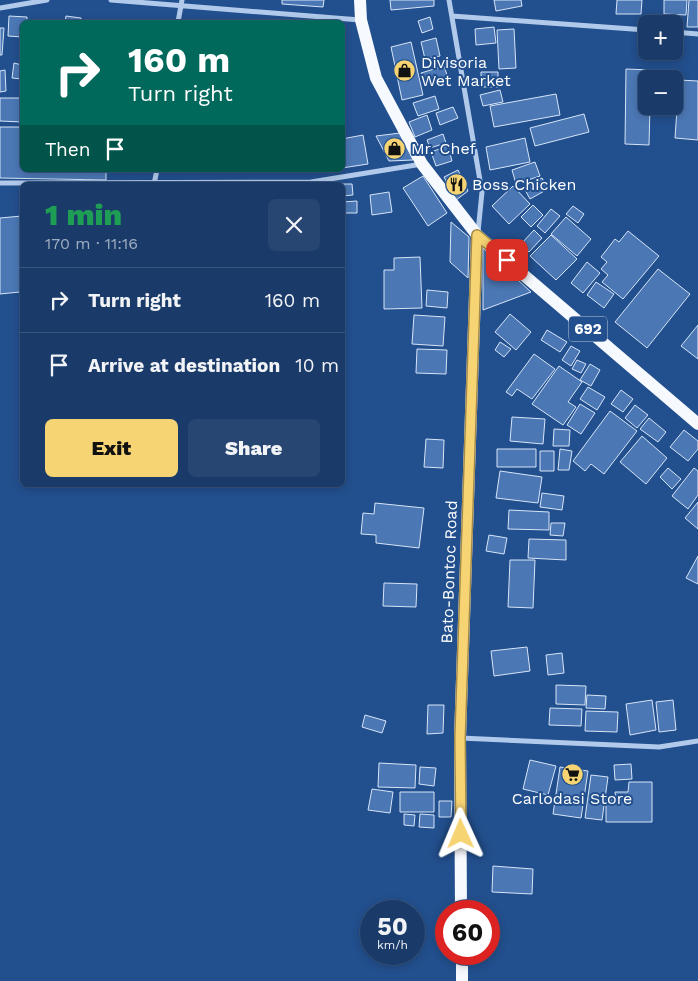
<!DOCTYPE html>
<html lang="en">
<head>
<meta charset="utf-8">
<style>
  body { margin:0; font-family:"Work Sans",sans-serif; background:#274672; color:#f1f3f6; height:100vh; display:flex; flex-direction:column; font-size:19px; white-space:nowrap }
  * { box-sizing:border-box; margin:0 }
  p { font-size:16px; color:#9fadc1 }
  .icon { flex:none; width:28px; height:28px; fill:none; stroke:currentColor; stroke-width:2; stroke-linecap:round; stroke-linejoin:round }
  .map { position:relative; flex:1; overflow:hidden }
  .panel { position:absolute; left:20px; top:182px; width:325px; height:305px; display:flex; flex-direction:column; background:#1a3b6a; border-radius:8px; box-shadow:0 2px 8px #0003,0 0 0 1px #38557e }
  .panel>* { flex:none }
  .top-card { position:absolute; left:20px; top:20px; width:325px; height:152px; border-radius:8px; box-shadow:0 2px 8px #0003,0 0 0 1px #38557e; background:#00695c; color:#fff; overflow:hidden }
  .controls { position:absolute; left:638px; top:15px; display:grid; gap:10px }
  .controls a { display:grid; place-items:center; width:45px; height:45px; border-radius:8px; background:#1a3b6a; box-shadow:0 2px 8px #0003,0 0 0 1px #38557e; font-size:25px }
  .speed { position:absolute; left:360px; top:900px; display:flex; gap:10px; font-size:25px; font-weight:700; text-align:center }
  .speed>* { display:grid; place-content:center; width:65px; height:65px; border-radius:50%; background:#1a3b6a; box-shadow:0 2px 8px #0003,0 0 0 1px #38557e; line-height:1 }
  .speed small { font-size:12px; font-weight:400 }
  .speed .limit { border:8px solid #d22; background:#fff; color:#111 }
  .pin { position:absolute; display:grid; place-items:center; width:42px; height:42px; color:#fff; margin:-21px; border-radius:10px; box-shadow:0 2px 8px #0006 }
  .me { position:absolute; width:55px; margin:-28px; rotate:359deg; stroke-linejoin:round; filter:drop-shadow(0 0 4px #0008) }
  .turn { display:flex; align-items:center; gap:18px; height:105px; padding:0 25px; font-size:22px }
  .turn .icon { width:65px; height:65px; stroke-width:2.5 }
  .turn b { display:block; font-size:35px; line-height:42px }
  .then { display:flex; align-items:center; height:48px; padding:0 25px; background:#0003; gap:10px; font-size:19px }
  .round { display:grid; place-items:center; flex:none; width:52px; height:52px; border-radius:8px; background:#274672 }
  .head { display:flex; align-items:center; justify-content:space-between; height:85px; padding:0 25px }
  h1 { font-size:30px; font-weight:800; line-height:38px; color:#1e9e55 }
  .primary-button { display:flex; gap:10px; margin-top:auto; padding:10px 25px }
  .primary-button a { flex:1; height:58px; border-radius:8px; background:#f7d473; color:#111; font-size:20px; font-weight:800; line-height:58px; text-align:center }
  .primary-button a+a { background:#274672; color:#f1f3f6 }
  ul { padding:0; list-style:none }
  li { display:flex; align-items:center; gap:15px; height:65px; padding:0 25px; border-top:1px solid #38557e }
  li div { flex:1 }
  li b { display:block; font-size:19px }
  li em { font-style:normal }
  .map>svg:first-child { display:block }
  .building { fill:#4b77b4; stroke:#d6e5f8 }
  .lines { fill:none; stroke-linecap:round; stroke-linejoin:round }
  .street { stroke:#b1caeb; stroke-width:5 }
  .primary { stroke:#f6f9fe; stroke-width:12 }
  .route-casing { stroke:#a18a4b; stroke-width:12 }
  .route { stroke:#f7d473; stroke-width:9 }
  .labels { text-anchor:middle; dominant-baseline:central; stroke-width:4; stroke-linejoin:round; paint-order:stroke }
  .shield { fill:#224f8d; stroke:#bdcadd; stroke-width:1 }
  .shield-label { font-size:15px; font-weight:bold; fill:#fff }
  .poi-label { font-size:16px; fill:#fff; stroke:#224f8d; text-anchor:start }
  .street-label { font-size:16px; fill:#fff; stroke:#224f8d }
</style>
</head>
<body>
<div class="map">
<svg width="698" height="981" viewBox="0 0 698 981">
  <rect width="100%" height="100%" fill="#224f8d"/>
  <path class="building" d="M282,0H324L323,7L282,4Z
    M390,0H434V6L391,10Z
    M494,0H521L522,6L496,11Z
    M617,0H642L641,14H616Z
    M664,0H687L686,15L664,14Z
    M689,0H698V27H687Z
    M9,16L27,17V22H22V37L8,36Z
    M66,16L81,18V22H65Z
    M430,17L433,29L422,33L418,21Z
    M494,27L496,43L476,45L475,29Z
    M0,28H4L2,55H0Z
    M514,29L516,68L499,69L497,30Z
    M436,38L440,56L425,59L421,42Z
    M411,42L423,95L402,100L391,47Z
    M14,63L22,65V79L12,78Z
    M444,66L448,78L425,85L421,73Z
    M626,69L651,70V79H646V106H650L649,145L625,144Z
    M5,70L6,91L0,92V71Z
    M481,72H498V87H481Z
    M679,80L698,81V140L675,138Z
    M500,90L503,102L483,106L480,95Z
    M556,94L560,115L494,127L490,106Z
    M435,96L439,109L418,116L413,103Z
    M0,98H22V122L0,121Z
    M453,107L458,118L440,125L436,113Z
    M584,114L589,132L535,146L530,128Z
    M427,115L432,130L415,137L409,122Z
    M0,127H22V170H106V180L0,178Z
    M400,133L413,160L389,161L376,136Z
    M443,134L446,143L430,148L427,140Z
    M363,135L368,164L342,168V139Z
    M525,138L530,162L490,170L486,147Z
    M448,146L452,161L436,166L431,152Z
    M535,162L540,176L516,184L512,170Z
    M458,170L468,191L456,200L444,177Z
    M423,176L447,213L428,226L403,188Z
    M542,178L548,189L530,199L524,188Z
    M333,184H352L353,195L342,196V185Z
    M513,186L530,204L509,224L492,206Z
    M389,192L392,212L372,215L370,195Z
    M357,201V213H342V202Z
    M533,205L543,215L531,227L521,217Z
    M573,206L584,214L578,223L566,214Z
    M551,209L560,216L545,233L537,226Z
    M22,216V316L20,292L0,294V218Z
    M566,217L591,239L577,256L551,234Z
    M451,222L469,237L468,278L450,262Z
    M534,230L542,238L529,252L521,244Z
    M628,231L659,256L623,299L602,282L608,275L601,269L607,262L601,257L615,239L619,242Z
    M551,235L577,259L556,280L530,256Z
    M483,248L531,292L483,310Z
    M420,257L422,308L384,309V270H394V258Z
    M587,262L600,273L583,293L571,283Z
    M658,269L690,294L647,348L615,322Z
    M596,282L614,294L604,308L587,295Z
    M427,290L448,292L447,308L426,306Z
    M510,314L531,332L516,350L495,332Z
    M414,315L445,317L443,346L412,344Z
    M698,325V359L681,346Z
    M547,330L567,342L560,352L541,340Z
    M500,342L511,349L504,357L495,350Z
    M571,346L580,351L571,366L562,360Z
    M417,349L447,350L446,374L416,373Z
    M534,354L555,369L532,399L517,389L512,396L506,392Z
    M577,360L586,364L581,373L572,369Z
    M590,364L600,370L591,386L580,380Z
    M559,366L582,382L568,402L576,407L563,425L532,404Z
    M588,387L605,397L597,410L580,399Z
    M621,390L633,399L623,412L611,404Z
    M580,404L595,413L581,434L567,425Z
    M635,405L648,415L637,428L625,418Z
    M610,411L637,431L604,474L591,464L585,471L573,461Z
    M512,417L545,419L543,444L510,441Z
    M649,418L666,432L658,442L640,429Z
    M554,429L570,430L569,446H553Z
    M684,430L698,441V449L688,461L670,447Z
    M642,436L667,458L646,484L620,462Z
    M426,439L444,440L443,468L424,467Z
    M497,449H536V467H497Z
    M560,449L572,451L569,470H558Z
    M540,451H554V471H540Z
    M668,468L681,479L672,489L660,477Z
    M694,468L698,471V495L688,509L672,496Z
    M500,471L542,477L538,503L496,498Z
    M542,493L564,496L562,510L540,507Z
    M698,502V529L685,518Z
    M375,503L424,508L419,548L376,543V535L361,534L363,513L374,514Z
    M509,510L549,512V530L508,529Z
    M551,523H565L563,536L550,535Z
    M489,535L507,538L504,554L486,551Z
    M529,539L566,540V560L528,558Z
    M698,556V584L686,578Z
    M510,560H535L533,608L508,607Z
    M384,583L417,584L416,607L383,606Z
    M527,647L530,671L494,676L491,651Z
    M562,653L564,673L548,675L546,655Z
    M556,685L586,686L585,705L556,704Z
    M587,695L606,696L605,709L586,708Z
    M652,700L656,730L630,735L626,704Z
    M673,700L676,730L659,732L656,702Z
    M428,705H444L443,733L427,734Z
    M550,708L582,709L581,726L549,725Z
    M586,711L618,712L617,732L585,731Z
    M365,715L386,721L382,733L362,727Z
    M530,760L556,766L548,795L523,789Z
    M379,763L416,765L415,788L378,787Z
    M631,764L632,779L615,780L614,765Z
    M420,767L436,768L434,786L419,784Z
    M560,767L588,771L581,818L553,814Z
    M591,775L608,777L602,820L585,818Z
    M629,782H652V822H606V800H616L615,792H628Z
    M372,789L393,792L390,813L368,810Z
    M400,792H434V812H400Z
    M439,801H452L451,817H439Z
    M404,814L415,815L414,826L404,825Z
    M420,814L434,815V828L419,827Z
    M493,866L533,869L532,894L492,892Z"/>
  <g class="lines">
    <path class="street" d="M111,0L360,20
      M449,0L482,192L478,232
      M0,8L47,0
      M452,16L646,30
      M178,22L182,0
      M674,32L698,34
      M0,183L311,182L422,164
      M154,184L157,170
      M460,738L659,747L698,741"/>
    <path class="primary" d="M360,0L361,20L376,78L422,164L477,235L698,424
      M461,911L460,738L477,235
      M462,954V981"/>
  </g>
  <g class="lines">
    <defs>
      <path id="route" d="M461,834L460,738L477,235L507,260"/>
    </defs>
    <use href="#route" class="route-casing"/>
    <use href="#route" class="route"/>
  </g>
  <defs>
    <symbol id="shop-disc" viewBox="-11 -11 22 22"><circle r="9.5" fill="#f7d473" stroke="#224f8d"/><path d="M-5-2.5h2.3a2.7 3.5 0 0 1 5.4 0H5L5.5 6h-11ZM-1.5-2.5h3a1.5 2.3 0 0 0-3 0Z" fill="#111"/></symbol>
    <symbol id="restaurant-disc" viewBox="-11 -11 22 22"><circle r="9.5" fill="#f7d473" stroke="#224f8d"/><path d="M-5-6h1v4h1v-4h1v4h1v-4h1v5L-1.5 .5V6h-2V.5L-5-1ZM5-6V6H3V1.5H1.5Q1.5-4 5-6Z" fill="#111"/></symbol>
    <symbol id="supermarket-disc" viewBox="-11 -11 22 22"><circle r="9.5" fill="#f7d473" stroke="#224f8d"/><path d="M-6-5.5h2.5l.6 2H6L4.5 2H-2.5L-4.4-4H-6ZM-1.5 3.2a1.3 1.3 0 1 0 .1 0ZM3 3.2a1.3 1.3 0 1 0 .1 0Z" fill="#111"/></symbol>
  </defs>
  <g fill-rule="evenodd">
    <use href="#shop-disc" x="392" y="58" width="25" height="25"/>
    <use href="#shop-disc" x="382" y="136" width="25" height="25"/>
    <use href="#restaurant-disc" x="444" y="172" width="25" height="25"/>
    <use href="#supermarket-disc" x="560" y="762" width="25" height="25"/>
  </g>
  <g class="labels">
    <rect class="shield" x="569" y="316.5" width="38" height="25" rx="4"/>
    <g class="shield-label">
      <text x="588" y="329">692</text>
    </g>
    <g class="poi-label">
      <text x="421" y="62">Divisoria<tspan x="421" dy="18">Wet Market</tspan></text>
      <text x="411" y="148">Mr. Chef</text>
      <text x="472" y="184">Boss Chicken</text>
      <text x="572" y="798" text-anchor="middle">Carlodasi Store</text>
    </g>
    <g class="street-label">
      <text transform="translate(449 572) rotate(-88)">Bato-Bontoc Road</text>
    </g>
  </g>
</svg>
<div class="controls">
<a>+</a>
<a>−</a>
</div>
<div class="speed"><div>50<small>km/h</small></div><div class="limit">60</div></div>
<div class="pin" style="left:507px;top:260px;background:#d93025"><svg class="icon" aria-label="arrive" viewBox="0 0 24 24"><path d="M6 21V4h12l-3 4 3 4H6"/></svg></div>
<svg class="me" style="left:461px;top:834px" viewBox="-20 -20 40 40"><path d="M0-17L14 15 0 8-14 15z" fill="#f7d473" stroke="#fff" stroke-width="4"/></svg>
<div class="top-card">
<div class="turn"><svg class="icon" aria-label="right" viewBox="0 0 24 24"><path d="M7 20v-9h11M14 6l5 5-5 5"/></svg><div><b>160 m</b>Turn right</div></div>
<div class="then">Then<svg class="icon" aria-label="arrive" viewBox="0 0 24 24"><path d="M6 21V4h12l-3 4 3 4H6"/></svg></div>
</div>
<section class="panel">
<div class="head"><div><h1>1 min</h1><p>170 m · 11:16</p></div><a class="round"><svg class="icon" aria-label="close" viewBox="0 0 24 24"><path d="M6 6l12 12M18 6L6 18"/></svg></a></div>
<ul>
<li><svg class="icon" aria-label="right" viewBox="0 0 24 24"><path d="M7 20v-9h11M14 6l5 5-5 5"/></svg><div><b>Turn right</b></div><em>160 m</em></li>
<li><svg class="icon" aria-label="arrive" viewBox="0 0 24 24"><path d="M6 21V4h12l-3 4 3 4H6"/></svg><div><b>Arrive at destination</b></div><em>10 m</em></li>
</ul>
<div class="primary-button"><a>Exit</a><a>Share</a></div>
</section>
</div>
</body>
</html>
